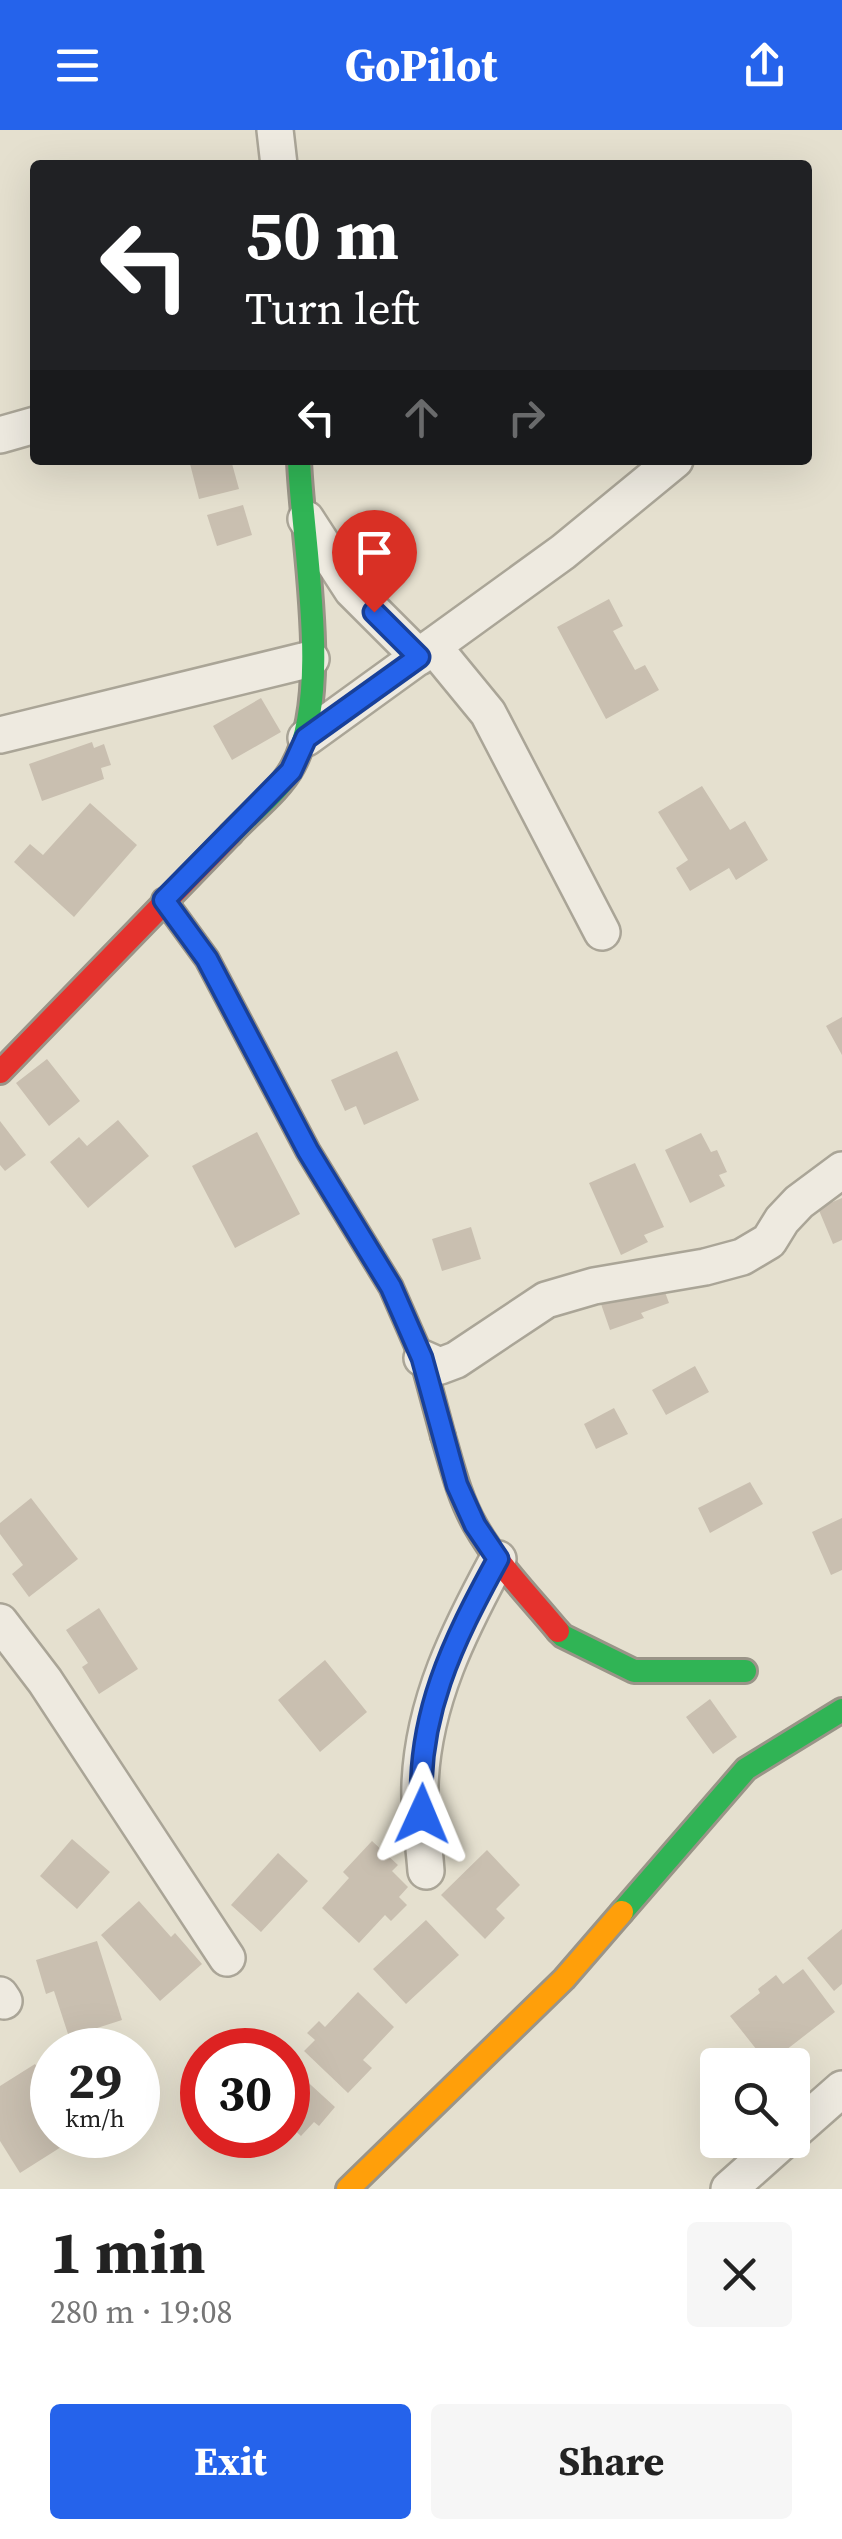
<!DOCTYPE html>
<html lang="en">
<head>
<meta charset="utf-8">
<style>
  body { margin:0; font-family:"Source Serif 4",serif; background:#f6f6f6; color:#222; height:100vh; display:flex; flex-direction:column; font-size:38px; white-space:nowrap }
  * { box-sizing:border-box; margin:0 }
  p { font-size:32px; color:#767676 }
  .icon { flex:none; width:55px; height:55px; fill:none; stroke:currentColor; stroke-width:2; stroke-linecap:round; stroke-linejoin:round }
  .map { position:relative; height:2059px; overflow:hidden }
  .panel { display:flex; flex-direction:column; background:#fff; flex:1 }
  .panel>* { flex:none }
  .top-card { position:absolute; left:30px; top:30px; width:782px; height:305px; border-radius:10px; box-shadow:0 10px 40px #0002; background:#202124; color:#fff; overflow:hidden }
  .fabs { position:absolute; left:700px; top:1918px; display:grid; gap:20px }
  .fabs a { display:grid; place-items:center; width:110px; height:110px; border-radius:10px; background:#fff; box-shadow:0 10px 40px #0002; font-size:50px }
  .speed { position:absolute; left:30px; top:1898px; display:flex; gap:20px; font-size:50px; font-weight:700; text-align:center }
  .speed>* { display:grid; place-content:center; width:130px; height:130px; border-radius:50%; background:#fff; box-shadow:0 10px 40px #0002; line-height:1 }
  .speed small { font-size:25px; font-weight:400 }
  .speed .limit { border:15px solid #d22; background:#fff; color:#111 }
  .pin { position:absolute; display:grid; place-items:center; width:85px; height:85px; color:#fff; margin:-102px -42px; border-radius:50% 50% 50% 0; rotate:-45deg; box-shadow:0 0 10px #0007 }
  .pin .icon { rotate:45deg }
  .me { position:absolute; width:110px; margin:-55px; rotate:1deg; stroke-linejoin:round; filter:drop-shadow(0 0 8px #0008) }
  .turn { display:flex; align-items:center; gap:35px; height:210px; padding:0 50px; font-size:45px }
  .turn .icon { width:130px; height:130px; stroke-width:2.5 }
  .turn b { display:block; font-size:70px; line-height:85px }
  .lanes { display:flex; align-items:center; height:95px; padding:0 50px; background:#0003; justify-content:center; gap:50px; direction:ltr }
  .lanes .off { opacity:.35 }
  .round { display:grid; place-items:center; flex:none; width:105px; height:105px; border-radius:10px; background:#f6f6f6 }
  .overview { display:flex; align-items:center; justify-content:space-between; height:170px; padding:0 50px }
  h1 { font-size:60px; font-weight:700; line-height:75px }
  .cta { display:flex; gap:20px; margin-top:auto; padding:20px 50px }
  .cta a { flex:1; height:115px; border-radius:10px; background:#2563eb; color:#fff; font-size:40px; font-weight:700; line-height:115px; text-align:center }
  .cta a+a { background:#f6f6f6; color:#222 }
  header { display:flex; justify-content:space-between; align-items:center; height:130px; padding:0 50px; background:#2563eb; color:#fff; font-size:45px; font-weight:700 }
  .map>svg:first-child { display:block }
  .building { fill:#c9bfb0 }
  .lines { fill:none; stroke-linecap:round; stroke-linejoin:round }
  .street-casing { stroke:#aaa597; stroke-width:40 }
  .fast-casing { stroke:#9a9488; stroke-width:28 }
  .slow-casing { stroke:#9a9488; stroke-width:28 }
  .jam-casing { stroke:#9a9488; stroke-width:28 }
  .street { stroke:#eeeae0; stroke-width:35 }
  .fast { stroke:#30b455; stroke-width:22 }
  .slow { stroke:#ff9f0a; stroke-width:22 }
  .jam { stroke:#e5322d; stroke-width:22 }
  .route-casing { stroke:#184099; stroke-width:25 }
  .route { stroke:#2563eb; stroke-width:18 }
</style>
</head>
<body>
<header><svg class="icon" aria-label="menu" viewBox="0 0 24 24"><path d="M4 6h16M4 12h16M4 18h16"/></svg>GoPilot<svg class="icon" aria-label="share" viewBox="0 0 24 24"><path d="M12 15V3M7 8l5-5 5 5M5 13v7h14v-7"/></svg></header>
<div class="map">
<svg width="842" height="2059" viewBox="0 0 842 2059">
  <rect width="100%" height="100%" fill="#e5e0cf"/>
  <path class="building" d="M189,330H231L239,359L199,369Z
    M243,375L252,405L217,416L207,385Z
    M609,469L623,496L613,501L635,540L645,535L659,560L606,589L557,497Z
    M261,568L281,602L232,630L213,596Z
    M92,612L94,618L104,614L111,635L101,638L104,649L42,671L29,634Z
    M702,656L730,700L745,691L768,730L736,750L729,738L690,761L676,738L688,730L658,682Z
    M90,673L137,715L74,787L14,732L30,714L43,725Z
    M842,887V925L826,896Z
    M397,921L419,970L364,995L356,976L345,981L331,950Z
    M47,929L80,971L49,996L16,953Z
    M118,990L149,1026L88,1078L50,1032L79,1007L87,1016Z
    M0,991L26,1025L5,1041L0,1035Z
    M257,1002L300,1084L235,1118L192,1036Z
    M701,1003L711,1022L717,1020L727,1042L719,1045L725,1056L690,1073L665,1020Z
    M635,1033L664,1097L644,1105L648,1112L621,1125L589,1053Z
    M842,1068V1110L833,1114L818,1078Z
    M471,1097L481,1129L442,1141L432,1109Z
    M662,1154L669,1173L641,1183L644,1188L610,1200L601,1174Z
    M695,1236L709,1262L666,1285L652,1260Z
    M614,1278L628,1304L596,1319L584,1294Z
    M750,1352L763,1374L710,1403L698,1378Z
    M31,1368L78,1429L29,1467L12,1444L23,1435L0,1404V1393Z
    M842,1388V1440L831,1445L812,1402Z
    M99,1478L138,1539L99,1564L82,1537L88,1533L66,1500Z
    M325,1530L367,1582L320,1622L278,1570Z
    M710,1569L737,1607L713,1624L686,1587Z
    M72,1709L110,1742L77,1779L40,1746Z
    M372,1711L398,1735L392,1741L408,1757L399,1767L407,1775L391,1791L385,1785L359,1813L322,1778L349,1748L343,1742Z
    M487,1720L520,1755L496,1779L505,1788L485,1809L441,1765Z
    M278,1723L308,1751L261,1802L231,1775Z
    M139,1771L171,1807L175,1803L202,1834L160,1871L101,1805Z
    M426,1790L459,1825L406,1874L373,1839Z
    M842,1799V1854L834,1861L807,1828Z
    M97,1811L122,1890L69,1907L54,1861L46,1864L36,1830Z
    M803,1839L835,1882L768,1934L730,1886L760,1863L758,1859L776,1845L783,1854Z
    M358,1862L394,1897L363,1930L372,1938L348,1963L304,1921L315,1910L307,1903L319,1891L325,1897Z
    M35,1934L52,1961V1967L44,1973L52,1986V2005H65L69,2012L20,2043L0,2011V1956Z
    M288,1934L335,1977L319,1996L314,1992L301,2006L288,1994Z"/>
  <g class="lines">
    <defs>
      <path id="street" d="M275,0L279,35
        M0,305L35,295
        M306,389L352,460L419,527
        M433,516L488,583L602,802
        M0,605L311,529
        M306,608L563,422L675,330
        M422,1228L440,1236L456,1230L546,1170L594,1156L705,1137L742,1127L769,1111L782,1090L799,1072L842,1040
        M0,1492L45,1551L227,1828
        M426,1741C424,1713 419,1684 420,1655C423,1572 459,1501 498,1429
        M0,1865L4,1871
        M792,2003L842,1959
        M729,2059L784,2010"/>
      <path id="fast" d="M231,704C250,683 280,661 293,636C333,563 302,413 299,330
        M164,770L207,829L308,1021L391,1157L422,1228L443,1306
        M558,1501L563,1506L634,1541H745
        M622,1782L746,1639L842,1580"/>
      <path id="slow" d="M348,2059L564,1849L622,1782"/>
      <path id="jam" d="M0,942L231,704
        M443,1306C452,1336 459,1367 475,1395C497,1434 530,1467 558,1501"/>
    </defs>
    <use href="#street" class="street-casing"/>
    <use href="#fast" class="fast-casing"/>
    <use href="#slow" class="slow-casing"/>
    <use href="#jam" class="jam-casing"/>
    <use href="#street" class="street"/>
    <use href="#fast" class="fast"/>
    <use href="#slow" class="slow"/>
    <use href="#jam" class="jam"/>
  </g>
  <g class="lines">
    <defs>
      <path id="route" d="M374,482L419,527L306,608L291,641L164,770L207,829L308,1021L391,1157L422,1228L457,1355L475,1395L498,1429C453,1511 415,1588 422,1684"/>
    </defs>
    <use href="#route" class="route-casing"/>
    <use href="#route" class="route"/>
  </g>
</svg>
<div class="fabs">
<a><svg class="icon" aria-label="search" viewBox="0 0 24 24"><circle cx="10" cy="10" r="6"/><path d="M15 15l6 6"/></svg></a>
</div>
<div class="speed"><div>29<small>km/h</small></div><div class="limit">30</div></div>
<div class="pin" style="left:374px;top:482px;background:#d93025"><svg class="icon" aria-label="arrive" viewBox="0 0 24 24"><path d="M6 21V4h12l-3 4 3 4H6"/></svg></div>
<svg class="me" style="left:422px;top:1684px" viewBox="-20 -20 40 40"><path d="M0-17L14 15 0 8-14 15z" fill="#2563eb" stroke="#fff" stroke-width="4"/></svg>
<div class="top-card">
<div class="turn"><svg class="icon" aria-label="left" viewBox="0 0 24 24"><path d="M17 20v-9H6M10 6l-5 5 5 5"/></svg><div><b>50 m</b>Turn left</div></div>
<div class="lanes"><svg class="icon" aria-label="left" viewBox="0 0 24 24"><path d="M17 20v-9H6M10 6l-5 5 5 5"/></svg><svg class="icon off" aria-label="ahead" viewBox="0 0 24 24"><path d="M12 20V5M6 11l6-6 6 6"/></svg><svg class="icon off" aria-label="right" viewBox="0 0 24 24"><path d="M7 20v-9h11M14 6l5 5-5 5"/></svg></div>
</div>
</div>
<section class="panel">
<div class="overview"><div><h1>1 min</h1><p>280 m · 19:08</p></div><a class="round"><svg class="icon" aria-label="close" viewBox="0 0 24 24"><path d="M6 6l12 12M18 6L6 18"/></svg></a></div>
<div class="cta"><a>Exit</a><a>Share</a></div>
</section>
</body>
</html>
